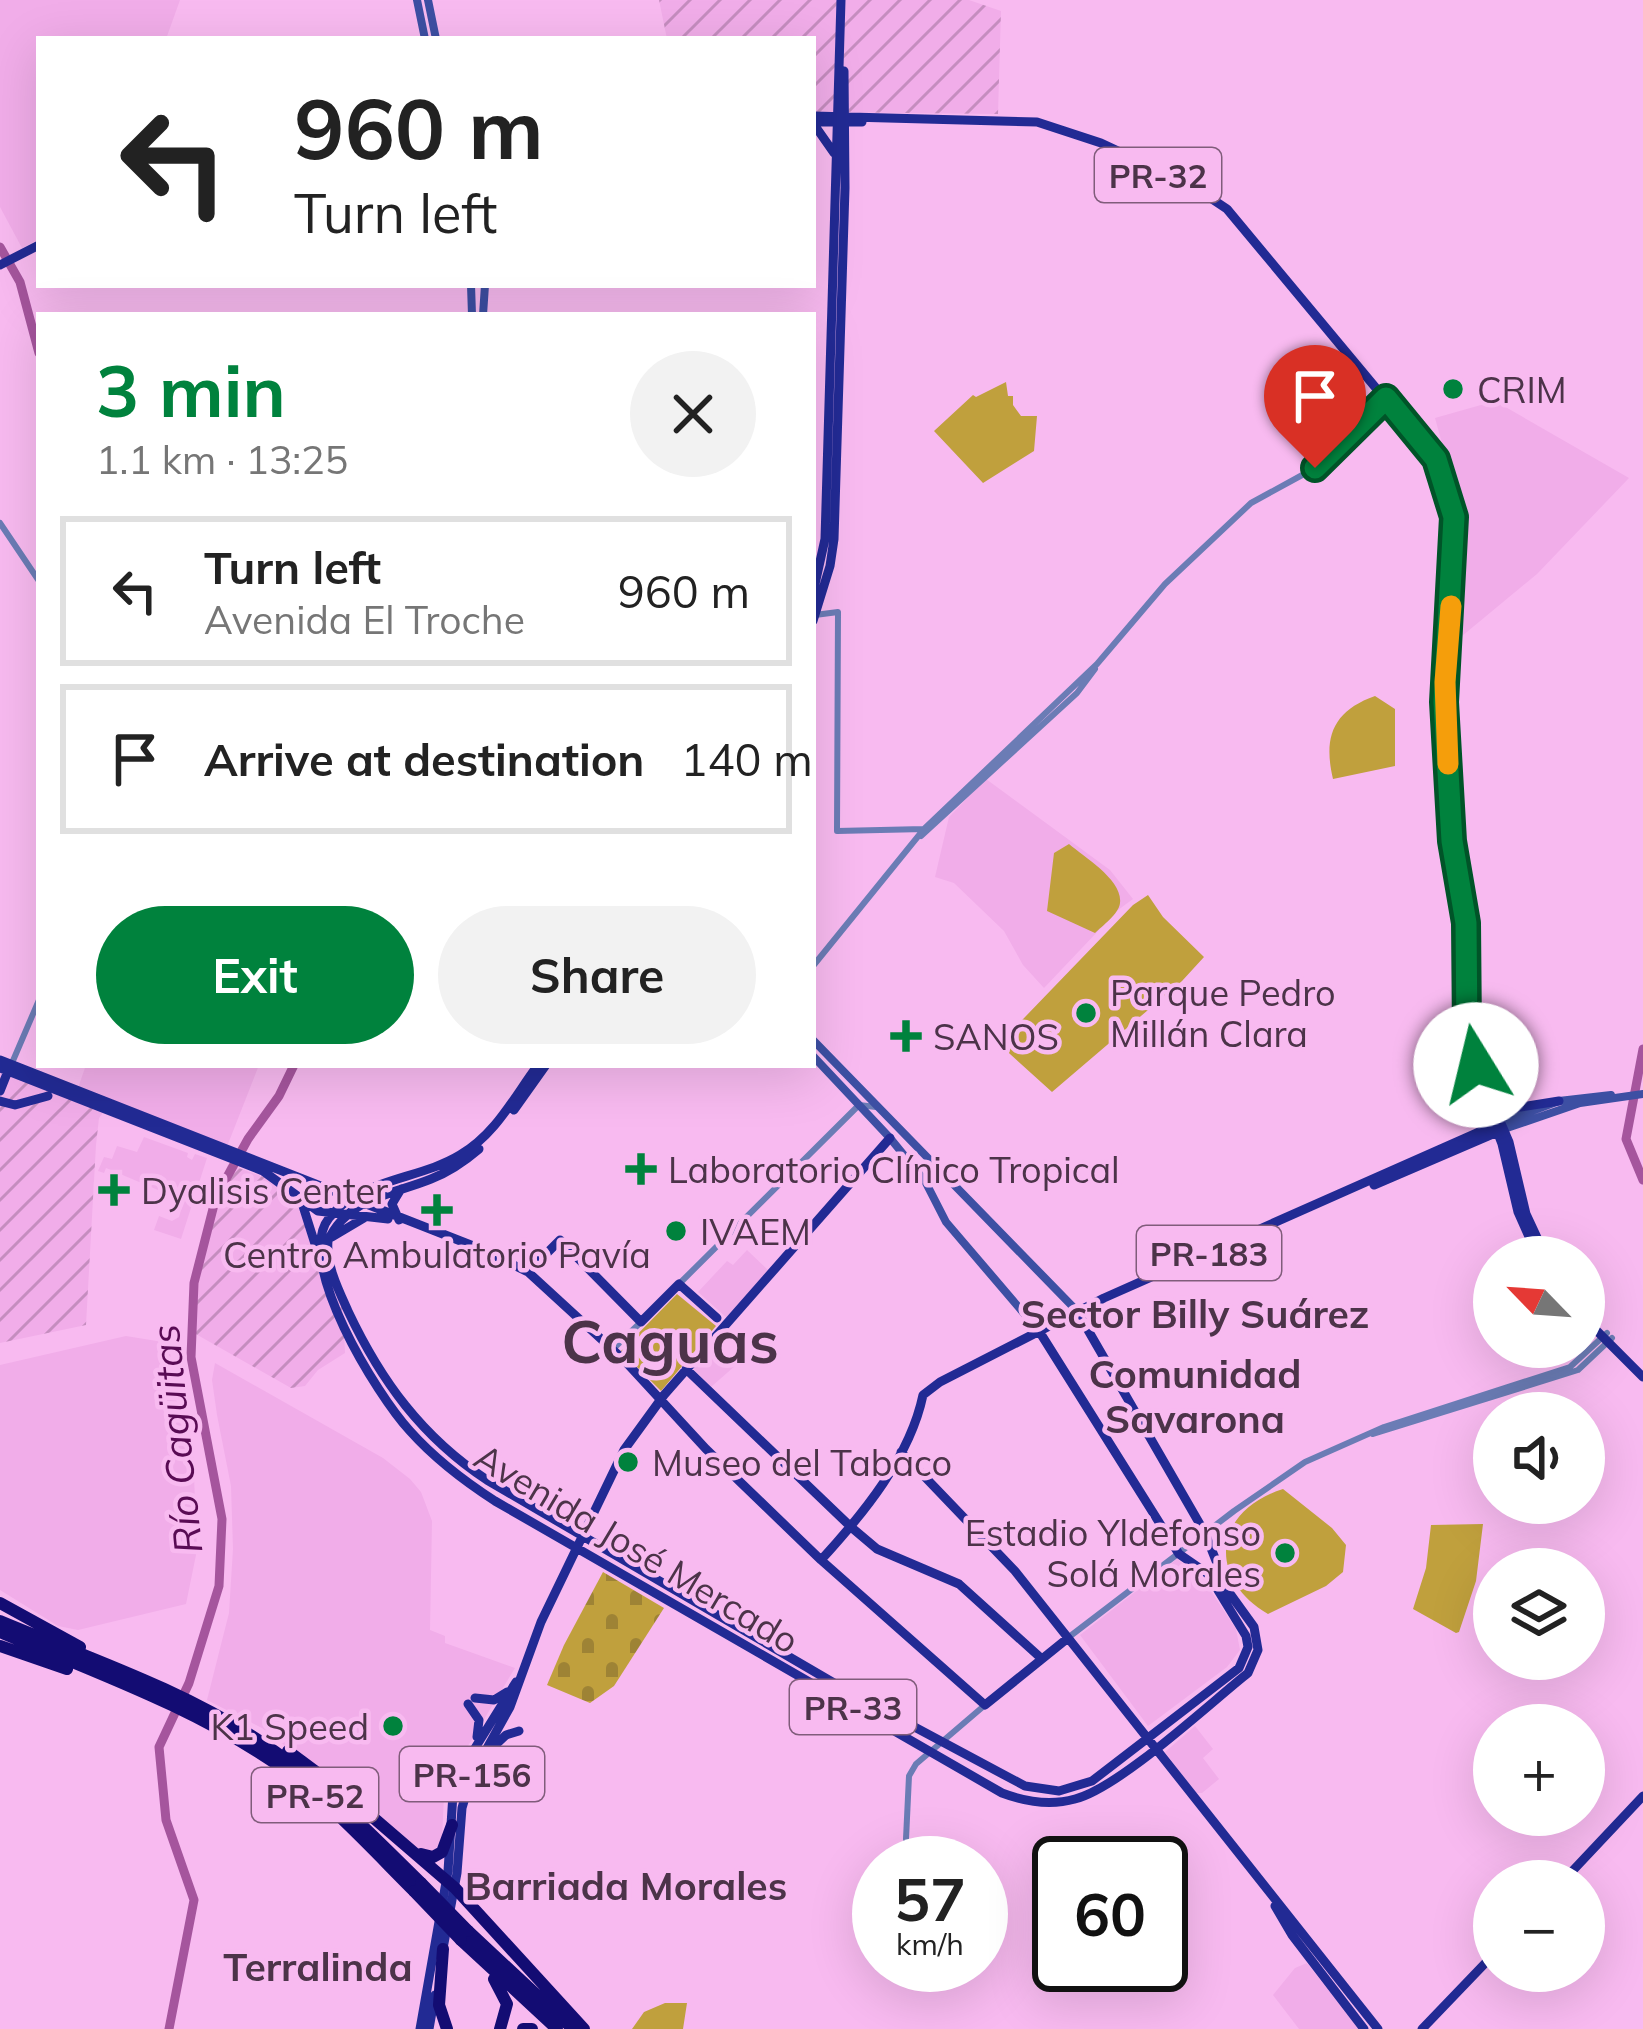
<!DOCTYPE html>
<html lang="en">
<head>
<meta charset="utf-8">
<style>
  body { margin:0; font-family:Mulish,sans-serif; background:#f2f2f2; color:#222; height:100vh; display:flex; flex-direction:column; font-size:45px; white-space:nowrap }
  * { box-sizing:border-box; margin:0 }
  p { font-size:39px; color:#767676 }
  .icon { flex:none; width:66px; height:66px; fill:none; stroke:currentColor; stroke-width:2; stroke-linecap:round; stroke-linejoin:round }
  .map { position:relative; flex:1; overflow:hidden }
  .details { position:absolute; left:36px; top:312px; width:780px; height:756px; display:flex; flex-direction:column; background:#fff; border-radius:0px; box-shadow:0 12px 48px #0002 }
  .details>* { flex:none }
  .banner { position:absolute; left:36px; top:36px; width:780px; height:252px; border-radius:0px; box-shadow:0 12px 48px #0002; background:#fff; color:#222; overflow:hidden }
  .needle { width:78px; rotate:295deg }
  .buttons { position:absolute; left:1473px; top:1236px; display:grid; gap:24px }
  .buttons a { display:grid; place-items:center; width:132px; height:132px; border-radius:50%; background:#fff; box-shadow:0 12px 48px #0002; font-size:60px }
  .speed { position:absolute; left:852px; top:1836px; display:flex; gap:24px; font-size:60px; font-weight:700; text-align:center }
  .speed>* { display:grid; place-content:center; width:156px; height:156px; border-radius:50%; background:#fff; box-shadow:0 12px 48px #0002; line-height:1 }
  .speed small { font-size:30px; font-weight:400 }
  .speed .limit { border:6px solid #111; border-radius:18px; background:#fff; color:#111 }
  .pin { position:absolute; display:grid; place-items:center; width:102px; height:102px; color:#fff; margin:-123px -51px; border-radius:50% 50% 50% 0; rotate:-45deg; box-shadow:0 0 12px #0007 }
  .pin .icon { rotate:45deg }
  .me { position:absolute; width:132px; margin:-66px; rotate:351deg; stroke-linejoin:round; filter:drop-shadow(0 0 9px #0008) }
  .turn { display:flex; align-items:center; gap:42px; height:252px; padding:0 60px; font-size:54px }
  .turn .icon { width:156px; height:156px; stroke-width:2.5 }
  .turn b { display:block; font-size:84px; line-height:102px }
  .round { display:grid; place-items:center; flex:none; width:126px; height:126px; border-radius:63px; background:#f2f2f2 }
  .head { display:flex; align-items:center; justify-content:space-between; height:204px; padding:0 60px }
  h1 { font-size:72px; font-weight:700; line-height:90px; color:#00823d }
  .action { display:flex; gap:24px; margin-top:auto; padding:24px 60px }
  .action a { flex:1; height:138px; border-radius:72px; background:#00823d; color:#fff; font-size:48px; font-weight:700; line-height:138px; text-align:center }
  .action a+a { background:#f2f2f2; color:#222 }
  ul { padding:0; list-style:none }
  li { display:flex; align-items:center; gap:36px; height:150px; margin:0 24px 18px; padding:0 36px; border:6px solid #e0e0e0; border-radius:0px }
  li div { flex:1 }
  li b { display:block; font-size:45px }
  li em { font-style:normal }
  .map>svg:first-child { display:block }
  .built { fill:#f1ade9 }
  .industrial { fill:url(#industrial-furrows) }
  .cemetery { fill:url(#cemetery-stones) }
  .park { fill:#c0a03d }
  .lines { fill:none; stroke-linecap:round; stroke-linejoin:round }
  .river { stroke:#a5559d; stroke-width:9 }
  .tertiary { stroke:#6b7cb5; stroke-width:6 }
  .secondary { stroke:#3d4fa3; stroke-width:8 }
  .primary { stroke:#222a94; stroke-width:9 }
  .motorway { stroke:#130c73; stroke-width:12 }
  .motorway-bridge { stroke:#130c73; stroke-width:12 }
  .route-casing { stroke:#005428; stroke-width:30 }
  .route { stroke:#00823d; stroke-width:21 }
  .slow { stroke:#f59e0b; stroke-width:21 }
  .poi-dot { fill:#00823d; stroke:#f8baf0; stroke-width:4.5 }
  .labels { text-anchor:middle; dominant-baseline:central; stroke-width:9; stroke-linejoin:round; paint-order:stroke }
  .shield { fill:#f8baf0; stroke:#805c7b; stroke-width:3 }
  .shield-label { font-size:33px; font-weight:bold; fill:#4c3349 }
  .poi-label { font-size:36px; fill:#4c3349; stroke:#f8baf0; text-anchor:start }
  .street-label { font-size:36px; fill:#4c3349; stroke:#f8baf0 }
  .neighbourhood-label { font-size:39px; font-weight:bold; fill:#4c3349; stroke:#f8baf0 }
  .water-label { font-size:39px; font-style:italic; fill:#590b54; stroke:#f8baf0 }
  .town-label { font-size:60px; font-weight:bold; fill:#4c3349; stroke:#f8baf0 }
</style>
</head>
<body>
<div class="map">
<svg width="1643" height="2029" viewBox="0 0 1643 2029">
  <defs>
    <pattern id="industrial-furrows" width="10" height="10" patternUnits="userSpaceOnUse" patternTransform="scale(3)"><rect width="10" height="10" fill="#f1ade9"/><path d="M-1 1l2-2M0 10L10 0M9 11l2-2" fill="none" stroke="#c58dbf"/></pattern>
    <pattern id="cemetery-stones" width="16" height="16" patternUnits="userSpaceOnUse" patternTransform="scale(3)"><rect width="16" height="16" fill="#c0a03d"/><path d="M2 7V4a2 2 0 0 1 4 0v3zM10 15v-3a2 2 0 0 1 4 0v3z" fill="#9e8335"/></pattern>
  </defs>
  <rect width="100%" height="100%" fill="#f8baf0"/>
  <path class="built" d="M0,0H180L166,39H39V239L22,248L0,207Z
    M1495,401L1629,478L1537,574L1456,641L1461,512L1435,418Z
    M986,779L1110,870L1133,899L1118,910L1044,988L1023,965L1004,931L954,883L935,877L949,817Z
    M86,1065H259L228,1144H221L78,1088Z
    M144,1137L188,1153L187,1157L192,1160L195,1154L207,1158L181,1239L154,1230L159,1216L172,1221L179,1217L183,1204L177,1198L106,1168L104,1173L98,1171L104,1157L112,1159L117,1146L137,1152Z
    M747,1250L769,1271L728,1319L698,1292L727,1261L733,1265Z
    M126,1336L169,1343L175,1396L193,1452L197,1550L186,1604L78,1630L58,1626L0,1590V1365Z
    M712,1346L736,1365L711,1387L693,1368Z
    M215,1363L383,1458L410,1479L421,1492L432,1521L430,1630L445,1636V1643L515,1668L451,1774L444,1795L442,1840L434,1851H421L262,1728L207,1700L229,1613L233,1549L231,1486L217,1415L212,1380Z
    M1177,1559L1201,1576L1236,1629L1240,1650L1227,1667L1148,1726L1080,1635Z
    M1195,1726L1213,1749L1203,1758L1219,1779L1202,1793H1196L1165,1752Z
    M1307,1963L1359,2029H1299L1273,1995L1295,1968Z"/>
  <path class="industrial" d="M659,0H969L1001,11L998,114L813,112V39H667Z
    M0,1064L108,1106L99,1118L96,1145L86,1325L0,1343Z
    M228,1164L272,1180L301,1200L343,1310L345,1353L318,1370L305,1386L291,1388L194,1333L196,1259Z"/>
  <path class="cemetery" d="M603,1572L664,1608L614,1686L590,1703L547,1685L564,1645Z"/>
  <path class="park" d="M1006,382L1008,396H1013V405L1021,416H1037L1034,451L983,483L934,431L973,395L976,397Z
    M1375,696L1395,709V766L1333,779C1323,737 1333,711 1375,696Z
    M1069,844C1084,857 1123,880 1120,903C1119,914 1102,926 1095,933L1047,911L1054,853Z
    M1148,895L1163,917L1204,957L1182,981L1052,1092L999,1044L1133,905Z
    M677,1294L716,1326L661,1391L621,1351Z
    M1283,1489L1332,1528L1346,1545L1343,1572L1326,1586L1268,1614C1206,1577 1214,1511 1283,1489Z
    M1483,1524L1476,1581L1459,1632L1456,1633L1413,1609L1426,1568L1431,1525Z
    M665,2003H687L683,2029H632L644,2012Z"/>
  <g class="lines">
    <path class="river" d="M0,247L20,282L39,353
      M1643,1049L1626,1139L1643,1180
      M169,2029L194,1900L166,1820L159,1747L189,1683L219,1586L222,1519L191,1357L194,1283L216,1197L248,1139L279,1096L294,1065"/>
    <path class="tertiary" d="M0,523L39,581
      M815,615L838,612L837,831L924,829
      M921,836L1077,693L1095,669
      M813,966L924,829L1097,664L1165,584L1251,503L1315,468L1386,398
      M12,1063L39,1000
      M679,1284L859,1105L876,1107
      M613,1349L641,1322
      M1373,1434L1578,1370L1612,1338
      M1069,1637L1234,1511L1305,1462L1384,1427L1570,1367L1607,1333
      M906,1839L909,1776L916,1764L985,1705"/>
    <path class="secondary" d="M417,0L425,39
      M428,0L436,39
      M471,285L472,315
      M483,315L485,285
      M813,1040L1077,1311
      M813,1056L890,1138L925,1181L946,1222L1039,1331
      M1502,1122L1559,1101L1611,1095
      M1504,1129L1580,1103L1643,1094"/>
    <path class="primary" d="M813,116L1037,122L1101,143L1191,185L1227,209L1435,459L1451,499L1456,532L1444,702L1452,841L1466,923L1467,1033L1476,1065L1509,1142L1526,1214L1546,1257
      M818,122H862
      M813,123L834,153
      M0,265L39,245
      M1401,425L1425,453
      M813,593L825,539L841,0
      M813,621L830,566L834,539L845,188L844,71
      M1464,1045L1502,1144L1518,1212L1538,1257
      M0,1060L481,1249L528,1272L624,1360L706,1449L821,1560L985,1705L1068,1638
      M538,1065C514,1097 496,1134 460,1155C419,1180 361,1178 329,1218C294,1262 377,1395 410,1431C435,1459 464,1481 495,1501L1002,1793C1026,1802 1050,1806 1075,1799C1119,1788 1209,1704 1248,1673L1258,1650L1254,1627L1228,1591L1205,1533L1077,1311
      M0,1068L263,1171L318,1211L388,1219
      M0,1091L8,1071
      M1496,1100L1514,1108L1559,1101
      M0,1101L15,1105L48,1096
      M514,1110L546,1065
      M479,1149C465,1161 449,1172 431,1179C392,1195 348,1197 328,1241C326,1265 338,1289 348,1311C381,1381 422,1437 487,1480L851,1693L1025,1786L1059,1791L1092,1781L1239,1668L1248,1647L1246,1636L1208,1574L1179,1554L1039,1331
      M1374,1185L1502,1130
      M302,1203L315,1244
      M399,1220L392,1204L401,1189
      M332,1237L364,1218
      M528,1272L560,1240L641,1322L679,1284L717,1318
      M1584,1318L1643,1377
      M686,1369L851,1527L877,1549L959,1584L1042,1659
      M901,1452L1015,1571L1378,2029
      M821,1560C864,1513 910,1457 923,1395L940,1382L1104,1298L1499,1123
      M475,1698L494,1700L507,1692
      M468,1704L479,1720L477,1737
      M490,1750L506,1735L519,1731
      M1563,1881L1643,1796
      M1275,1906L1292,1935L1364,2029
      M442,1954L457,1873L462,1808L471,1777L510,1707L541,1622L624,1450L664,1395L890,1138
      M420,2029L448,1871L453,1794L467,1761L516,1682
      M429,2029L435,1995
      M1422,2029L1494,1954"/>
    <path class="motorway" d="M0,1603L80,1647
      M0,1621C88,1658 182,1689 261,1742C321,1782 370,1833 421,1883
      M0,1632C97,1673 199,1709 285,1770C332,1805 373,1850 414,1891
      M0,1646L67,1669
      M288,1751L347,1795L455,1888L584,2029
      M421,1854L433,1857L442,1852L452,1825
      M468,1931L572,2028
      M461,1940L557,2029
      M443,1949L439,2005L447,2029
      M494,1979L507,2004L500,2029
      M523,2029H532"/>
    <path class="motorway-bridge" d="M421,1883L468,1931
      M414,1891L461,1940"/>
  </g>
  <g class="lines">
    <defs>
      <path id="route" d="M1315,468L1386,398L1436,459L1454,517L1444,702L1452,841L1466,923L1467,1033L1476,1065"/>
    </defs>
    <use href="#route" class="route-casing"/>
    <use href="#route" class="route"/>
    <path class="slow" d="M1448,764L1445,682L1451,606"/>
  </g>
  <g class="poi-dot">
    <circle cx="1453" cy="389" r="12"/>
    <circle cx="1086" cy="1013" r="12"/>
    <path d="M900 1018h12v12h12v12h-12v12h-12v-12h-12v-12h12z"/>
    <path d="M635 1151h12v12h12v12h-12v12h-12v-12h-12v-12h12z"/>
    <path d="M108 1172h12v12h12v12h-12v12h-12v-12h-12v-12h12z"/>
    <path d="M431 1192h12v12h12v12h-12v12h-12v-12h-12v-12h12z"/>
    <circle cx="676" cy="1231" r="12"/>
    <circle cx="628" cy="1462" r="12"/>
    <circle cx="1285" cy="1553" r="12"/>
    <circle cx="393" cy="1726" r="12"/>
  </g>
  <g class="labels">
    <g class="shield">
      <rect x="1095" y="148" width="126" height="54" rx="9"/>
      <rect x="1137" y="1226" width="144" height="54" rx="9"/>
      <rect x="790" y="1680" width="126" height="54" rx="9"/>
      <rect x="400" y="1747" width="144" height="54" rx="9"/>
      <rect x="252" y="1768" width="126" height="54" rx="9"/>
    </g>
    <g class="shield-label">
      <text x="1158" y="175">PR-32</text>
      <text x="1209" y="1253">PR-183</text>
      <text x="853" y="1707">PR-33</text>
      <text x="472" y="1774">PR-156</text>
      <text x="315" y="1795">PR-52</text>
    </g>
    <g class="poi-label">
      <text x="1477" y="389">CRIM</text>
      <text x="1110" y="992">Parque Pedro<tspan x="1110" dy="41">Millán Clara</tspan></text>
      <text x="933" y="1036">SANOS</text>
      <text x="668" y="1169">Laboratorio Clínico Tropical</text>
      <text x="141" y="1190">Dyalisis Center</text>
      <text x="700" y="1231">IVAEM</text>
      <text x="437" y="1254" text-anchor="middle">Centro Ambulatorio Pavía</text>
      <text x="652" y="1462">Museo del Tabaco</text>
      <text x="1261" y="1532" text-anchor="end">Estadio Yldefonso<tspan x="1261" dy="41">Solá Morales</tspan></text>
      <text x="369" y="1726" text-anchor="end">K1 Speed</text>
    </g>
    <g class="street-label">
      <text transform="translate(637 1548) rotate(31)">Avenida José Mercado</text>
    </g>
    <g class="neighbourhood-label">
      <text x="1195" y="1313">Sector Billy Suárez</text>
      <text x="1195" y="1373">Comunidad<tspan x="1195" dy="45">Savarona</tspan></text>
      <text x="626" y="1885">Barriada Morales</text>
      <text x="318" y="1966">Terralinda</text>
    </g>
    <g class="water-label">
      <text transform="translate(176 1439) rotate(-96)">Río Cagüitas</text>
    </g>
    <g class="town-label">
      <text x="670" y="1340">Caguas</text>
    </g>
  </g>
</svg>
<div class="buttons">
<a><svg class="needle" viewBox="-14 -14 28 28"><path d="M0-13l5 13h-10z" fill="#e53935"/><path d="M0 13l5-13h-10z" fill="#767676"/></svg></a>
<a><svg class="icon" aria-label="sound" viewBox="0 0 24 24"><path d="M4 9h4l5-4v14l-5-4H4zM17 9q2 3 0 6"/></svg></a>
<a><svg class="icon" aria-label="layers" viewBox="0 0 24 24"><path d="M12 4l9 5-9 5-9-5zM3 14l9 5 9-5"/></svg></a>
<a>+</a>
<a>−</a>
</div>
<div class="speed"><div>57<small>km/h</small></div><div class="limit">60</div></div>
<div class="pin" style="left:1315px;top:468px;background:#d93025"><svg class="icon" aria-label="arrive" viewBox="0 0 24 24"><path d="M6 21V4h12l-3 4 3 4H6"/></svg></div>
<svg class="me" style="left:1476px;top:1065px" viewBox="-20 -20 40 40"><circle r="19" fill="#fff"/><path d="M0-13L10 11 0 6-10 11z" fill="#00823d"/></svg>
<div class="banner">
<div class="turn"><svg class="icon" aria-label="left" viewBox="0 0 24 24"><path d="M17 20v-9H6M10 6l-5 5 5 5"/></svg><div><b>960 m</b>Turn left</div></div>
</div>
<section class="details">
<div class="head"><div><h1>3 min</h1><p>1.1 km · 13:25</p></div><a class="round"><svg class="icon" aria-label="close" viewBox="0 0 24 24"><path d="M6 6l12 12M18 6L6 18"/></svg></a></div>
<ul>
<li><svg class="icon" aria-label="left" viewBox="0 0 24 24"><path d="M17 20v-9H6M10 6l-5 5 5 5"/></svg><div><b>Turn left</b><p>Avenida El Troche</p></div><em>960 m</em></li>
<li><svg class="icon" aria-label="arrive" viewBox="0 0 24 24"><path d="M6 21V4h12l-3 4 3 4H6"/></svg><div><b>Arrive at destination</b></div><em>140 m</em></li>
</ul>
<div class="action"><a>Exit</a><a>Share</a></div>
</section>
</div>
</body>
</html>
